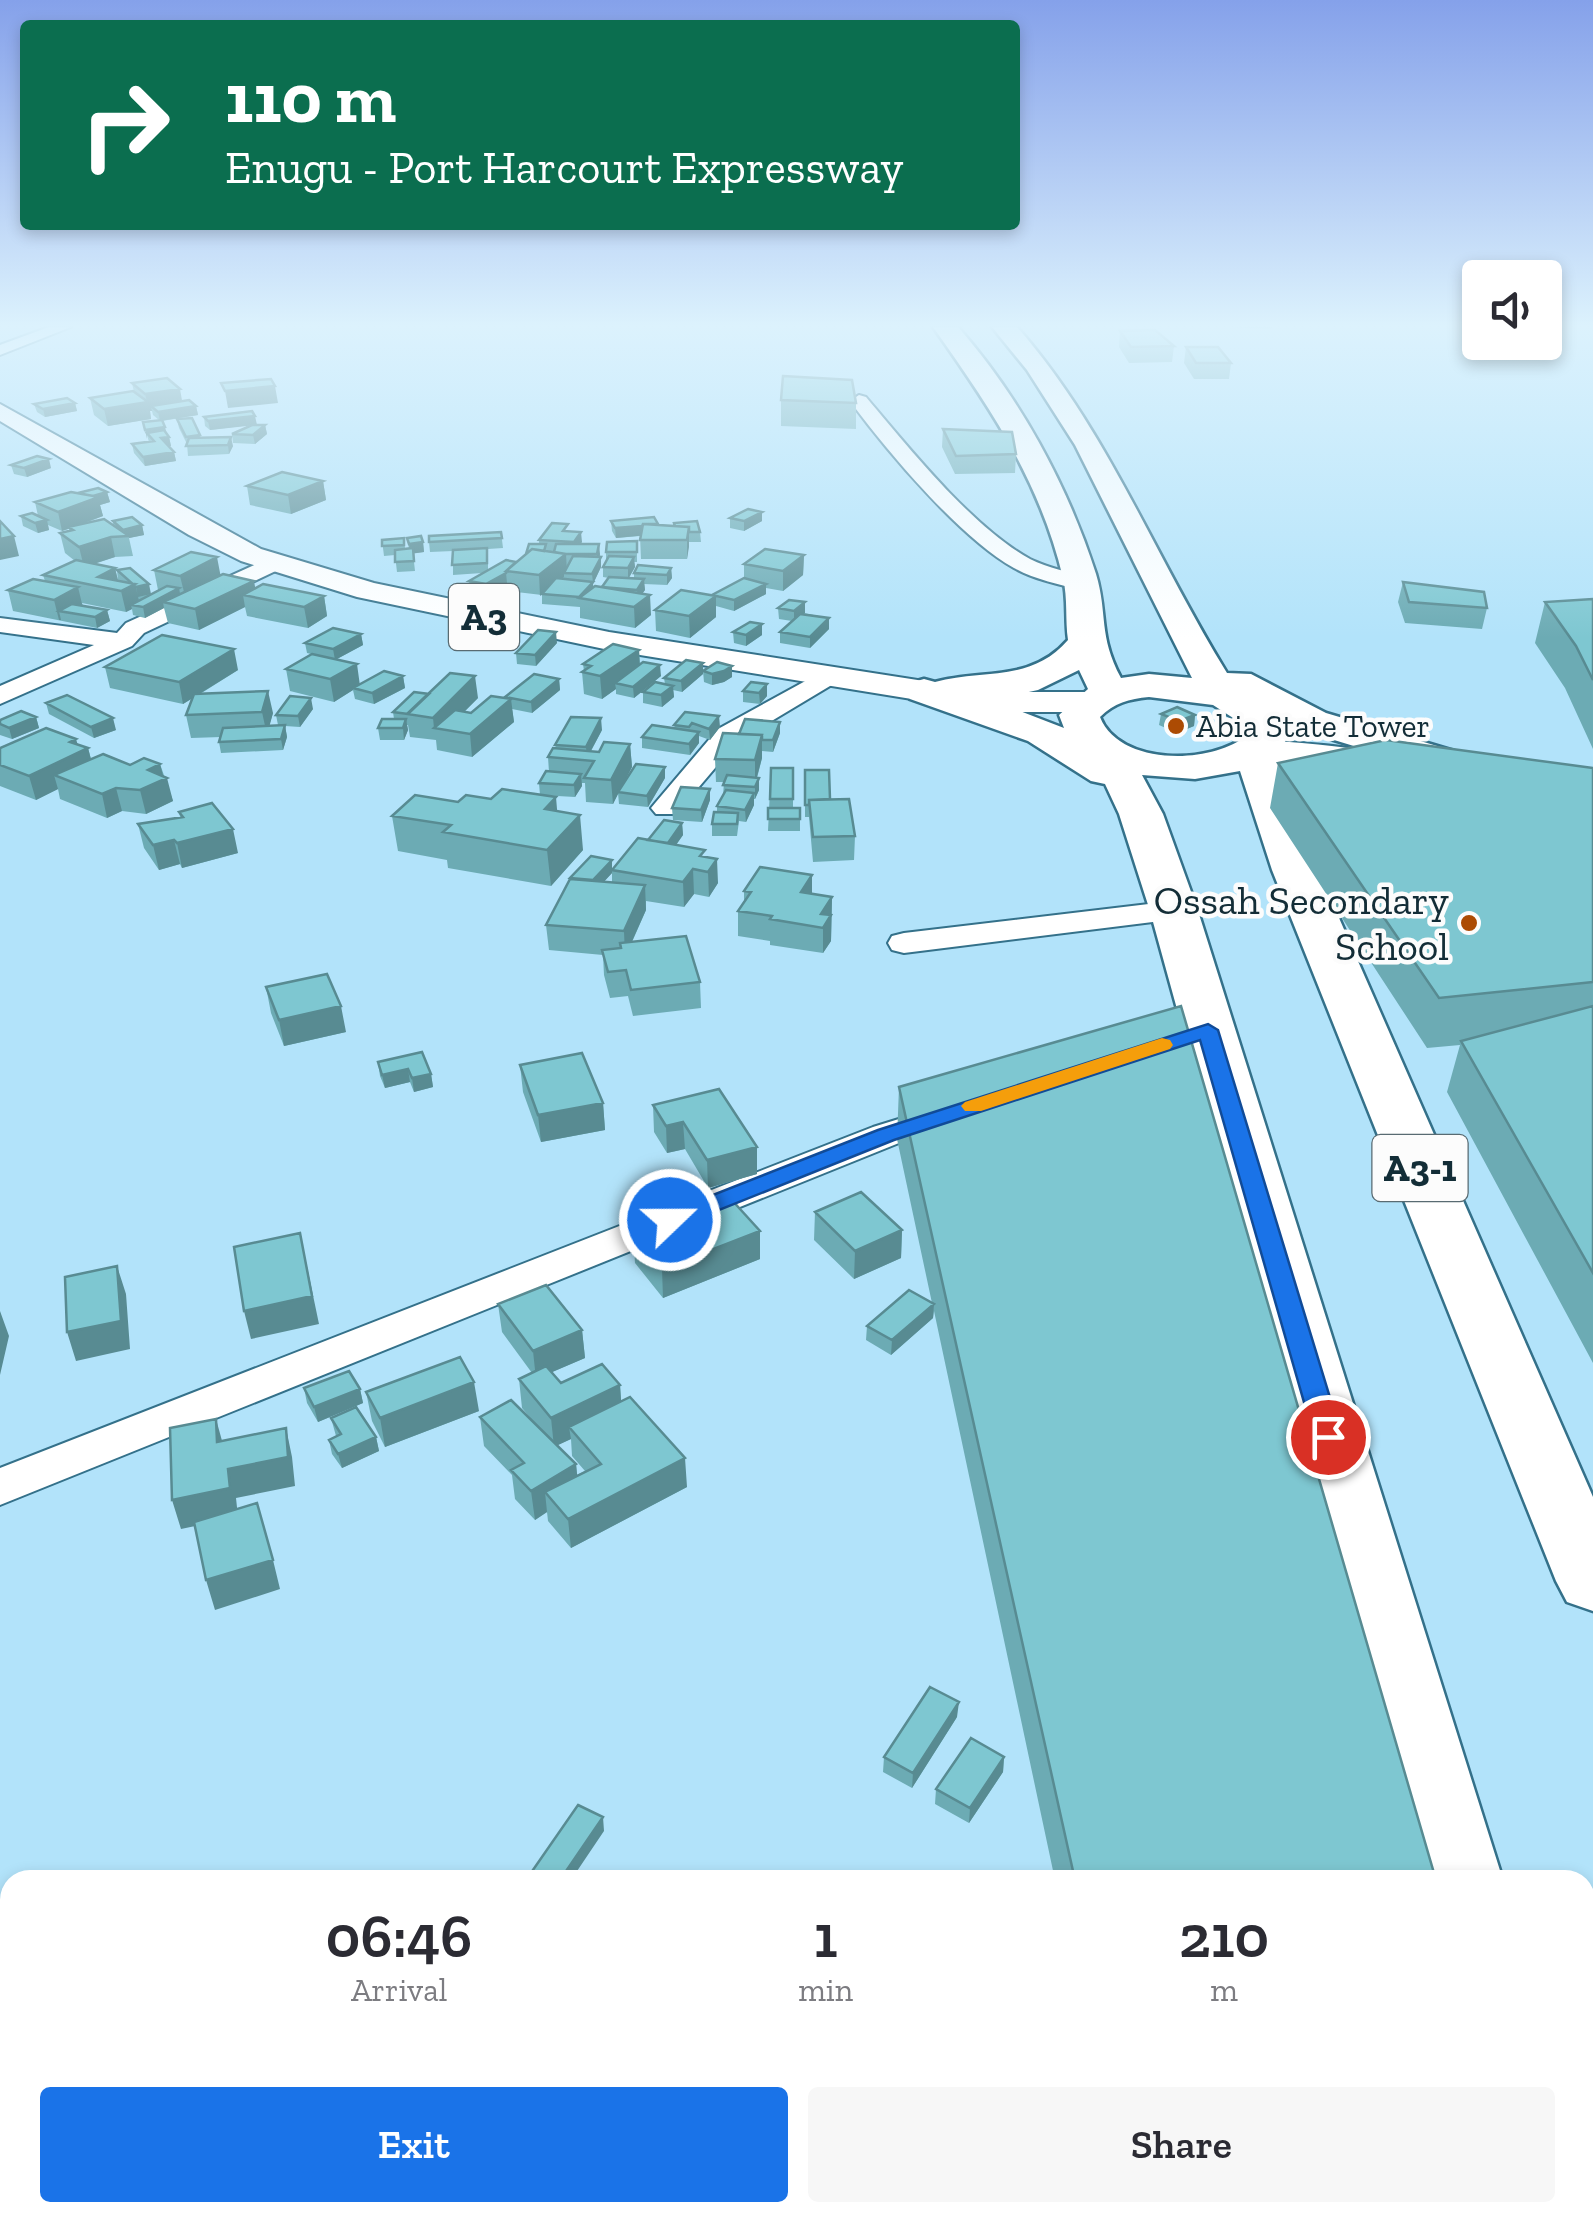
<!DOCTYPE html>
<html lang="en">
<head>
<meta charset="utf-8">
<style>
  body { margin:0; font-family:"Zilla Slab",serif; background:#f7f7f7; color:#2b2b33; height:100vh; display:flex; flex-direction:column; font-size:38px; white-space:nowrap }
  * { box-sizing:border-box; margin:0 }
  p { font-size:32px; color:#7c7c81 }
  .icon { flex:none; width:55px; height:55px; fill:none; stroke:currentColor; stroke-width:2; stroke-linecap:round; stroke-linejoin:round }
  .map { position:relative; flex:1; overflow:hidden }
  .details { position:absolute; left:0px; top:1870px; width:1595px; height:352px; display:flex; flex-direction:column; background:#fff; border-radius:30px 30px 0 0; box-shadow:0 5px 15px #0003 }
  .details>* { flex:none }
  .top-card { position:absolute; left:20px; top:20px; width:1000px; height:210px; border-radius:10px; box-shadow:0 5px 15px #0003; background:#0b6e4f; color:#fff; overflow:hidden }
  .controls { position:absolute; left:1462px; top:260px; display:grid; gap:20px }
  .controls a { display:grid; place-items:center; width:100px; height:100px; border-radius:10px; background:#fff; box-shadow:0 5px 15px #0003; font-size:50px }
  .pin { position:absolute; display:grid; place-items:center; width:85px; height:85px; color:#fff; margin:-42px; border:5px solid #fff; border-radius:50%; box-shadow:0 2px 10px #0007 }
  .me { position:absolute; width:110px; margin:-55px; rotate:68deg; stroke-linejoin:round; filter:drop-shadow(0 0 8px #0008) }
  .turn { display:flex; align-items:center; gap:35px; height:210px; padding:0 40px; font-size:45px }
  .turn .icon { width:130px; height:130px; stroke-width:2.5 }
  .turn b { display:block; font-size:70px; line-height:85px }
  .eta { display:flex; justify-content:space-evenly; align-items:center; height:170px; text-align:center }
  .eta b { font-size:60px; font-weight:600; line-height:70px }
  .primary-button { display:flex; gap:20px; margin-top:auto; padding:20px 40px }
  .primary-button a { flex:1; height:115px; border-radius:10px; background:#1a73e8; color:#fff; font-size:40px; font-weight:600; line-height:115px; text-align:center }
  .primary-button a+a { background:#f7f7f7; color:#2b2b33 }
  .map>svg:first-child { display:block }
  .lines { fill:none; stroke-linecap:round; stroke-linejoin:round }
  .minor-casing { stroke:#34718a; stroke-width:4 }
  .major-casing { stroke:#34718a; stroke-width:4 }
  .highway-casing { stroke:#34718a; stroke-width:5 }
  .minor { fill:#fff; fill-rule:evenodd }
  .major { fill:#fff; fill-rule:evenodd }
  .highway { fill:#fff; fill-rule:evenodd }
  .wall { fill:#6cabb4; fill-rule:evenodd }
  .shaded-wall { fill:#588b92 }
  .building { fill:#7ec7d1; stroke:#588b92; stroke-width:2.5 }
  .route { fill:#1a73e8; stroke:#114b97; stroke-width:2.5 }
  .slow { fill:#f59e0b }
  .poi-dot { fill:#ac4b03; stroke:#fcfcfc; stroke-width:4 }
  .labels { text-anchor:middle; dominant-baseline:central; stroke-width:9; stroke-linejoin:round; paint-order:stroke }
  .far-poi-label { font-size:32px; fill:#132d37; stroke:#fcfcfc; text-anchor:start }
  .shield { fill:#fcfcfc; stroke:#596b72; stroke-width:2.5 }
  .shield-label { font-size:38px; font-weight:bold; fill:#132d37 }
  .poi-label { font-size:40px; fill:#132d37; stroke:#fcfcfc; text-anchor:end }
</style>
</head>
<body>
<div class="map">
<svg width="1593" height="2222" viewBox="0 0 1593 2222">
  <rect width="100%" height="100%" fill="#b2e3fa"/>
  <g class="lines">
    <defs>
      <path id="minor" d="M49,327H71L0,355V345Z
        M859,395L866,397C908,447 973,528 1030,559C1048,568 1070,572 1089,578L1093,583L1089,588L1081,590C1060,585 1033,579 1014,568C960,538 887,451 850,401Z
        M274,556L285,563L282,568L144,633L132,646L0,704V686L94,645L0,632V618L117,633L126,623Z
        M831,667L840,670L844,675L840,680L738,741L676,814H656L651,808L656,802L718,729Z
        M1174,901L1185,904L1190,911L1185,918L904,953L892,950L888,943L892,936L904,933Z
        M944,1105L957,1108L963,1116L957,1124L899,1143L0,1505V1468L873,1127Z"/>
      <path id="major" d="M0,404L261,549L374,583L609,632L924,681L1008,692H1089L1101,695L1106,702L1101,709L1089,712H1008L924,701L609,650L357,597L241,561L189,535L0,421Z
        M1260,740C1306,743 1352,746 1398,757L1403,765L1398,773L1385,776L1248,758L1242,751L1248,744Z"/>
      <path id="highway" d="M933,327H958C1020,398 1067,484 1096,574C1108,614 1098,635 1121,678L1149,674L1192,678L1075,445L1027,370L992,327H1017C1108,431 1155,557 1227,673L1251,674L1326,713L1454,751L1460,760L1454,769L1439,772L1298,729L1282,721L1288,738L1279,749L1282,776L1318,870L1593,1497V1611L1567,1602L1556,1581L1272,870L1240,771L1195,779L1142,775L1163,814L1198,911L1503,1880H1417L1150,911L1119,814L1105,784L1091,781L1028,741L910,699L905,691L910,683L924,679L935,682C982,669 1031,683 1068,640C1065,620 1068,599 1063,578C1040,481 990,407 933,327ZM1079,670L1088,689L1059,715L1064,728L991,700L1038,690ZM1149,697L1213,705L1244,725L1247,735C1212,765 1119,766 1100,717C1114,703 1129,699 1149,697Z
        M1585,2174L1593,2177V2222H1513L1510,2212H1585Z"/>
    </defs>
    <use href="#minor" class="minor-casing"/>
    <use href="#major" class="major-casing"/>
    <use href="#highway" class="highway-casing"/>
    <use href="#minor" class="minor"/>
    <use href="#major" class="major"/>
    <use href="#highway" class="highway"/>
  </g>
  <path class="wall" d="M1224,327H1273L1271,329Z
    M1120,331L1174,346L1172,362L1129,363L1119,347Z
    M1186,347L1231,363L1229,379H1194L1184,363Z
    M132,383L196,406L198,415L162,421L166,433L169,437L171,446H169L174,452L176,461L145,466L134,453L132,444L149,442L143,422L159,420L153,415L152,411H150L151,419L108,426L94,415L90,398L134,392Z
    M781,400L856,403V429L781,426Z
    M75,403L77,411L45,417L37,412L34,404Z
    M204,417L265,425L267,434L255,444L233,443L232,434L250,425L210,430L205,426Z
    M177,419L200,435V438L233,446L229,454L188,456L187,444L179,428Z
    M943,429L1016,454L1015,473L955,474L942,447Z
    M11,465L51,468L27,477L14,474Z
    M323,481L326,500L291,514L250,505L247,486Z
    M107,492L110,502L100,505L103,516L83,524L113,525V521L142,525L144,535L129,538L133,556L115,557L94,564L115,568L118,581L117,570L151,594L158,590L154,570L220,575L255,588L324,596L327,616L308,628L247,616L245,607L199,630L168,623L164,608L145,618L133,615L132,609L126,612L82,603L83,606L107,610L110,621L97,628L13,611L8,590L45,581L43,575L75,561L65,553L60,533L69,531V529L62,531L48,525L49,530L38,533L23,526L21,516H38L35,502L78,493Z
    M730,518L762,521L744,531L730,528Z
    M611,521L658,525L700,532L701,542H689L687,559H641L640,536L616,538L612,531Z
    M569,531L582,542L580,544L600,554L601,567L593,584V587H603L609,578L603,577V567L606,561V552L637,541V562H634L635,567L629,578L634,579V573L671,568L672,578L667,585L644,584L645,590L642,593L651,615L635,628L580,618V607L542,604V595L508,591L507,583L487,595L470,591L469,581L482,573L453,575V551L430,552L429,542L501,532L503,548L488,549V570L516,562L539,544V540Z
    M404,538L405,548L409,549L407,538L423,542L424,552L413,553L415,571L397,572L395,555L384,556L382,540Z
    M804,555L803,575L783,591L766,588V594L734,611L716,606V617L690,638L656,631L655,610L712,596L744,578V564Z
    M1403,582L1487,608L1482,629L1405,623L1398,602Z
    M1593,599V749L1565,688L1535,643L1545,602Z
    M778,608L829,618V629L810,648L780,643V632L792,621L779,619Z
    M762,624V635L746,646L734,643L733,632Z
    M361,634L363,645L337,659L360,684L403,676L405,688L374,704L355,699L353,690L334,702L290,691L286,669L311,654L307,653L305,643Z
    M557,643L536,666L517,664L516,653Z
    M639,650L640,664L661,676L634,698L616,694V689L602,699L584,694L582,672L584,671L583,664Z
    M105,667L238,670L200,694L273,713L269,726L278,725L276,715L313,709L300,727L285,726L287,737L283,750L221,753L219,742L221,737L191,738L186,715L193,698L183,704L110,688Z
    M703,671L732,677L724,682L712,685L704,682Z
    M703,674L682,692L673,690L674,697L662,707L643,703V692L665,684L664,678Z
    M559,679L560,690L532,713L512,709L514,722L472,757L437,750L436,740L410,737L408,725H407L408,730L404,740H380L378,728L394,719L393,712L478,698L464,712L471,713L505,698Z
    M767,684V696L760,704L743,702V691Z
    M46,703L116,730L94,738L49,714Z
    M685,712L720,727L710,740L699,736V743L690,755L642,748V737L675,728L674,725Z
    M1161,714L1195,715L1194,726L1177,733L1159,725Z
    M36,717L39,728L12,739L0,735V720Z
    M780,722V733L773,752L762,751V758L757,778L759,790L755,799H754V805L746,822L739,821L737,836H712V824L717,812V806L723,796L724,782H716L715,759L739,734Z
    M602,730L591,751L599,752L630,744L632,767L620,789L665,778L648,807L619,804L618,793L613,804L586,802L585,783H582V786L575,797L540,795L539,783L549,772L548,757L556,748L555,745Z
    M78,744L88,748L91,759L130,765L160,764L173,801L146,814L122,811L107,818L60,799L58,789L36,800L0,786V748Z
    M1278,763L1593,768V1363L1447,1092L1460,1045L1427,1048L1270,808Z
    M771,768H793V808H800V831H768Z
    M805,770L830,799L855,836L854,860L813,862L809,817H805Z
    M710,789V800L702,822L673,820L672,808Z
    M458,802L557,811L583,850L551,886L448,868L447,860L398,851L392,816Z
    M179,812L238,853L182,868L180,864L159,870L144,848L138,824L180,817Z
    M682,823L683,835L676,845L706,857L718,883L709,897L694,894L684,907L646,901V910L632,942L700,982L701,1008L633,1016L628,996L610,998L604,975L603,955L549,950L546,925L612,860V869L648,840ZM612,873V882L604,881Z
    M744,891L812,894L832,897L831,941L823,953L770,945V941L738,936V911L744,901Z
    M266,987L346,1032L284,1046L271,1013Z
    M378,1062L431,1074L433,1087L414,1092L410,1082L385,1088L380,1076Z
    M520,1065L603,1103L605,1130L541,1142L523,1092Z
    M899,1087L1436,1880H1055L934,1311L933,1318L891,1355L866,1340L867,1326L932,1303L897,1139Z
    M653,1105L757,1147V1174L708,1188L685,1149L667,1153L654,1132Z
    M815,1212L902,1230L901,1258L854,1279L814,1240Z
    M760,1231V1259L663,1298L635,1263L633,1234Z
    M498,1304L582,1330L585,1358L552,1372L561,1383L620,1385L621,1401L687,1487L571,1548L548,1521L547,1512L535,1520L515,1499L512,1475L484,1446L480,1417L537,1426L522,1408L519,1379L532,1373L502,1332ZM571,1439L572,1456L585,1471L577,1475L576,1464L557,1445Z
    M304,1388L360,1389L363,1403L318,1422L307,1403Z
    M366,1392L479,1411L385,1447L372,1421Z
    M331,1418L376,1437L379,1451L342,1468L332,1454L329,1440L336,1436Z
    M957,1717L912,1788L883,1772L884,1757Z
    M1004,1757L1003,1772L969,1823L935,1804L936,1789Z
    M408,2212H425L421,2220Z"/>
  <path class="shaded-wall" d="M275,386L278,403L228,408L225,391Z
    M180,389L183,406H151L152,411H150L151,419L108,426L104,409L147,402L145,394Z
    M75,403L77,411L45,417L43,409Z
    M196,406L198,415L160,421L158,412Z
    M255,416L257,425L210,430L208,421Z
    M265,425L267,434L255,444L253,435Z
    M165,427L167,436L147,433V439L145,430Z
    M169,437L171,446L163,447L161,438Z
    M231,437L233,446L229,454L228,445Z
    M174,452L176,461L145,466L143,457Z
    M49,459L51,468L27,477L24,468Z
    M323,481L326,500L291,514L288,495Z
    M107,492L110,502L100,505L103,516L62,531L58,512L87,498Z
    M762,512V521L744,531V521Z
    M47,520L49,530L38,533L35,523Z
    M658,524V534L616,538L615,528Z
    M142,525L144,535L129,538V536H124L123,530Z
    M689,527V547L687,559V540Z
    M581,532L582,542L574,552V542Z
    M14,536L19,556L0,560V539Z
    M111,537L115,557L84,567L79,547Z
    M423,542L424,552L410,554L409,544Z
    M599,544L600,554L598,563L601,557V567L593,584L594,592L579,598V608V597L593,582L592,574L597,564V554Z
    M566,554L567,573H564V577L540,596L539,575Z
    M804,555L803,575L783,591V571Z
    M217,557L221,578L185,596L180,576Z
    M634,557L635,567L628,579V568Z
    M115,568L120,589L98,577Z
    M671,568L672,578L667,585V575Z
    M506,573L507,583L487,595L486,584Z
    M644,579L645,590L638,600L637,590Z
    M254,581L257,598L243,595L245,607L199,630L195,609Z
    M135,584L140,605H131L132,609L126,612L121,591Z
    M149,584L151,594L138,597L136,587Z
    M766,584V594L734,611V600Z
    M78,587L83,608L59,611L61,620H59L54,600Z
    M179,588L181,599L163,602L164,608L145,618L143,607Z
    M650,595L651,615L635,628L634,607Z
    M324,596L327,616L308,628L304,607Z
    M716,596V617L690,638L689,616Z
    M805,602V613L794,622V611Z
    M107,610L110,621L97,628L95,617Z
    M829,618V629L810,648V637Z
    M762,624V635L746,646V635Z
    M556,632L557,643L536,666L535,655Z
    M361,634L363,645L335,660L333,649Z
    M234,649L238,670L183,704L179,682Z
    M639,650L640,672L615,683L616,689L602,699L600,676Z
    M703,663V674L682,692L681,681Z
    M357,664L360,686L353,688V690L334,702L330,679Z
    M660,665L661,676L634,698L633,687Z
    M732,666V677L724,682L712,685V674Z
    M403,676L405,688L374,704L372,693Z
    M475,676L478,698L446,730L434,728L433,718Z
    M559,679L560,690L532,713L531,702Z
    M767,684V696L760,704L759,693Z
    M673,686L674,697L662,707L661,695Z
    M268,691L273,713L267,735L262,712Z
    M311,698L313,709L300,727L298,716Z
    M511,699L514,722L472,757L470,734Z
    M1195,715L1194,726L1177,733L1179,721Z
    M719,716L720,727L710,740L709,729Z
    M36,717L39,728L12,739L9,728Z
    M113,718L116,730L94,738L91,727Z
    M601,718L602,730L587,758L586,747Z
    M406,719L408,730L404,740L403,728Z
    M780,722V733L773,752V740Z
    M285,725L287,737L283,750L281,739Z
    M699,732V743L690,755L689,744Z
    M762,735V758L755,784V760Z
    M76,739L80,752L88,748L94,771L54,775L58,789L36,800L29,776L70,742Z
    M630,744L632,767L613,804L611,780Z
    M160,764L164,779L167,778L173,801L146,814L140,790L148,770Z
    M665,767V778L648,807L647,796Z
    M581,774L582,786L575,797L574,785Z
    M759,778V790L755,799V787Z
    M116,788L122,811L107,818L102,794Z
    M710,789V800L702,822L701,810Z
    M754,793V805L746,822L745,810Z
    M556,797L559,833L545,809Z
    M580,815L583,850L551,886L547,850Z
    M682,823L683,835L668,856L667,844Z
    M233,829L238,853L182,868L177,843Z
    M174,840L180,864L159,870L153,845Z
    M717,859L718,883L709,897L708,872Z
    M612,860V873L592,895L591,882Z
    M693,869L694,894L684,907L683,882Z
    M812,875V900L801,892Z
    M645,885L646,910L625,957L624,931Z
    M832,897L831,941L823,953V928L821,914Z
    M341,1006L346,1032L284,1046L279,1020Z
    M408,1069L410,1082L385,1088L382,1075Z
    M431,1074L433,1087L414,1092L412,1078Z
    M603,1103L605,1130L541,1142L538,1115Z
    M683,1122L685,1149L667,1153L666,1126Z
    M757,1147V1174L708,1188L707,1160Z
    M902,1230L901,1258L854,1279L855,1251Z
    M760,1231V1259L663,1298L662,1269Z
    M300,1233L319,1324L251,1339L244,1311Z
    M117,1266L126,1294L130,1349L76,1361L67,1332Z
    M934,1304L933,1318L891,1355L892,1340Z
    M0,1311L9,1336L0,1375Z
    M582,1330L585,1358L536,1379L533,1351Z
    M474,1382L479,1411L385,1447L380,1418Z
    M620,1385L622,1414L569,1427L571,1439L554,1447L551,1418Z
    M360,1389L363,1403L318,1422L314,1407Z
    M216,1419L224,1448L217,1442Z
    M286,1428L292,1457L295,1486L236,1498L238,1517L181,1529L172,1500L228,1469Z
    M376,1437L379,1451L342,1468L338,1454Z
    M685,1458L687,1487L571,1548L568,1519Z
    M576,1464L579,1493L545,1492L547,1512L535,1520L531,1491Z
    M273,1560L280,1589L215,1610L206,1580Z
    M959,1702L957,1717L912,1788L913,1773Z
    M1004,1757L1003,1772L969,1823L970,1808Z
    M603,1817L604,1831L571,1880H560Z
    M727,2212H740L736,2222H723Z"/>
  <path class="building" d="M1155,330L1174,346L1131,347L1120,331Z
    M1186,347H1218L1231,363H1196Z
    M783,376L852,380L856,403L781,400Z
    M167,378L180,389L145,394L132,383Z
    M271,379L275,386L225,391L221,383Z
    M133,391L148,402L104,409L90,398Z
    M67,398L75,403L43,409L34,404Z
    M189,400L196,406L158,412L151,406Z
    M252,411L255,416L208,421L204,417Z
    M192,418L200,435L186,437L177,419Z
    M162,420L165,427L145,430L143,422Z
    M252,425H265L253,435L232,434Z
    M943,429L1012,432L1016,454L956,456Z
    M164,430L169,437L161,438L174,452L143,457L132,444L154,441L147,433Z
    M231,437L228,445L186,446L189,438Z
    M37,456L49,459L24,468L11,465Z
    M282,472L323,481L288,495L247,486Z
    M98,488L107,492L93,496L78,493Z
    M71,492L99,497L58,512L35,502Z
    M748,509L762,512L744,521L730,518Z
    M32,513L47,520L35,523L21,516Z
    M132,517L142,525L123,530L113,521Z
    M654,517L658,524H643L642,526L615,528L611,521Z
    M104,519L129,536L111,537L79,547L60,533L73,530L68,527Z
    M0,521L14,536L0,539Z
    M697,521L700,532H689V527L675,526L674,523Z
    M552,523L568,524L563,531L581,532L574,542L539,540Z
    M643,524L689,527L687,540H640Z
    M501,532L502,538L429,542V536Z
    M421,536L423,542L409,544L407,538Z
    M404,538V545L382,546V540Z
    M637,541V552H606L607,542Z
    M529,544H546L544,551L532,549L526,554Z
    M556,544H599L597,554H566L554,552Z
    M413,548L414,561L395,562V550Z
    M487,548V563L452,565L453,550Z
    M532,549L566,554L539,575L506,571Z
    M765,549L804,555L783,571L744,564Z
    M191,552L217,557L180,576L154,570Z
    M573,556L601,557L592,574L564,573Z
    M609,556L634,557L628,568L603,567Z
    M76,560L115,568L98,577L135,584L121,591L43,575Z
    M506,560L516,562L506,571V573L486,584L469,581Z
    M638,565L671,568L667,575L634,573Z
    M130,568L149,584L136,587L117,570Z
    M223,574L254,581L195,609L163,602Z
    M609,577L644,579L637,590L602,587Z
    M556,578L593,582L579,597L542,594Z
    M744,578L766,584L734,600L712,595Z
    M33,579L78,587L54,600L8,590Z
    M1403,582L1484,592L1487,608L1409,602Z
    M263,584L324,596L304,607L243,595Z
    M167,586L179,588L143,607L131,605Z
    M595,586L650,595L634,607L579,598Z
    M681,590L716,596L689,616L655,610Z
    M1593,599V680L1576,646L1545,602Z
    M789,600L805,602L794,611L778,608Z
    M72,604L107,610L95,617L59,611Z
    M800,614L829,618L810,637L780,632Z
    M750,622L762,624L746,635L733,632Z
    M333,628L361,634L333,649L305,643Z
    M538,630L556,632L535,655L516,653Z
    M162,635L234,649L179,682L105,667Z
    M613,644L639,650L600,676L582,672L591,666L583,664Z
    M312,654L357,664L330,679L286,669Z
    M686,660L703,663L681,681L664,678Z
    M643,662L660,665L633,687L615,683Z
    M717,662L732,666L724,671L712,674L703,671Z
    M384,671L403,676L372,693L353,688Z
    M450,673L475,676L433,718L407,714Z
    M534,674L559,679L531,702L505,697Z
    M655,682L673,686L661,695L643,692Z
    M751,682L767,684L759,693L743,691Z
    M268,691L262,712L186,715L194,694Z
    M414,692L429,694L408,714L393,712Z
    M67,695L113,718L91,727L46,703Z
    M290,696L311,698L298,716L276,715Z
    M491,696L511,699L470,734L434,728L455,710L471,713Z
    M1177,707L1195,715L1179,721L1161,714Z
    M21,711L36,717L9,728L0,724V720Z
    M685,712L719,716L709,729L692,723L689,727L674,725Z
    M571,717L601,718L586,747L555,745Z
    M382,719H406L403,728H378Z
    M745,719L780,722L773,740H762V735L739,734Z
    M285,725L281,739L219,742L223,728Z
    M652,725L699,732L689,744L642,737Z
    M46,728L76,739L70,742L88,748L29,776L0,765V748Z
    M723,733L762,735L755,760L715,759Z
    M1386,740L1593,768V982L1439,998L1278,763Z
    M604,742L630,744L611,780L584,778L594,761L548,757L553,748L599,752Z
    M103,754L130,765L144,758L160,764L148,770L167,778L140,790L116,788L102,794L54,775Z
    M636,764L665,767L647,796L618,792Z
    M771,768H793V799H770Z
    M805,770H829L830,799L809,800V805H805Z
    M546,771L581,774L574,785L539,783Z
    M727,775L759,778L755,787L723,785Z
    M681,787L710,789L701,810L672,808Z
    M502,789L556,797L545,809L580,815L547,850L443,832L451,825L392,816L415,795L458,802L466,795L491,799Z
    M726,790L754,793L745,810L717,806Z
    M849,799L855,836L813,837L809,800Z
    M212,803L233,829L177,843L174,840L153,845L138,824L183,817L179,812Z
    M768,808H800V819H768Z
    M714,812L738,813L737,824H712Z
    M664,820L682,823L668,843L648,840Z
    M638,838L705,850L700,856L717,859L708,872L693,869L683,882L612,870Z
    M591,856L612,860L593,880L570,878Z
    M760,867L812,875L801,892L832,897L821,914L831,915L823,928L770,919L772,916L738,911L751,892L744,891Z
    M570,879L645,885L624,931L546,925Z
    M686,936L700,982L631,990L626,970L608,972L602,950L621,948L620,943Z
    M327,974L341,1006L279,1020L266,987Z
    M1181,1006L1436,1880H1075L899,1087Z
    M1593,1006V1273L1461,1041Z
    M422,1052L431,1074L412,1078L408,1069L382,1075L378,1062Z
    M582,1053L603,1103L538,1115L520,1065Z
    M719,1089L757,1147L707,1160L683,1122L666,1126L653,1105Z
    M861,1192L902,1230L855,1251L815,1212Z
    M730,1198L760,1231L662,1269L633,1234Z
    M300,1233L312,1296L244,1311L234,1247Z
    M117,1266L121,1321L67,1332L65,1277Z
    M546,1285L582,1330L533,1351L498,1304Z
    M909,1290L934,1304L892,1340L867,1326Z
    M460,1357L474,1382L380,1418L366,1392Z
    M602,1364L620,1385L551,1418L519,1379L546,1366L561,1383Z
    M349,1371L360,1389L314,1407L304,1388Z
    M630,1397L685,1458L568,1519L545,1492L601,1464L569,1427Z
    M511,1400L576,1464L531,1491L511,1470L524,1463L480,1417Z
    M356,1407L376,1437L338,1454L329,1440L341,1434L331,1418Z
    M216,1419L217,1442L286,1428L288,1457L228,1469L230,1488L172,1500L170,1428Z
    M257,1503L273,1560L206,1580L194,1522Z
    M930,1687L959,1702L913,1773L884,1757Z
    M971,1738L1004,1757L970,1808L936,1789Z
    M578,1805L603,1817L560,1880H526Z
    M0,2207L18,2222H0Z
    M633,2212H727L723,2222H628Z"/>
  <linearGradient id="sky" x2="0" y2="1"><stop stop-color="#85a1ea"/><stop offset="0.51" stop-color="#dcf2fd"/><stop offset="1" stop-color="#dcf2fd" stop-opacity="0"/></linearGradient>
  <rect width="1593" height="638" fill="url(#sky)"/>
  <path class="route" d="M1208,1024L1218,1030L1342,1437L1338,1444L1328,1447L1318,1444L1314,1437L1200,1040L894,1140L679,1226H662L658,1220L662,1215L878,1130Z"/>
  <path class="slow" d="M1162,1038L1170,1040L1173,1045L1170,1049L981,1111H965L961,1106L965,1102Z"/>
  <g class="poi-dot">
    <circle cx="1176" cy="726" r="10"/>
    <circle cx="1469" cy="923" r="10"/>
  </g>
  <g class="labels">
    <g class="far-poi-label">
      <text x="1196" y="726">Abia State Tower</text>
    </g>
    <g class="shield">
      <rect x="449" y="584" width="70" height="66" rx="8"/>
      <rect x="1372.5" y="1135" width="95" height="66" rx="8"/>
    </g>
    <g class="shield-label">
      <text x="484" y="617">A3</text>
      <text x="1420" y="1168">A3-1</text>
    </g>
    <g class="poi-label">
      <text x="1449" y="900">Ossah Secondary<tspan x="1449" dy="46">School</tspan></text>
    </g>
  </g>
</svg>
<div class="controls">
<a><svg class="icon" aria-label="sound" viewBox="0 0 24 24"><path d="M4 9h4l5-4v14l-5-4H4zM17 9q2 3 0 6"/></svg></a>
</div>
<div class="pin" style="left:1328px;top:1437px;background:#d93025"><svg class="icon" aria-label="arrive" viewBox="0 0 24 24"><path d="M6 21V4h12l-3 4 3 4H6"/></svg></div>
<svg class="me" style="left:670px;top:1220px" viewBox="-20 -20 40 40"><circle r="17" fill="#1a73e8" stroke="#fff" stroke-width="3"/><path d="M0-11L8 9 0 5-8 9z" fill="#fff"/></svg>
<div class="top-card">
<div class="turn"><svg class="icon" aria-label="right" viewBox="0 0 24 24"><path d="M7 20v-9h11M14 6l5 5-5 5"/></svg><div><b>110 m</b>Enugu - Port Harcourt Expressway</div></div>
</div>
<section class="details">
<div class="eta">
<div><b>06:46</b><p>Arrival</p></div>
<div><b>1</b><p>min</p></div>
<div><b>210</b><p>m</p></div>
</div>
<div class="primary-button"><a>Exit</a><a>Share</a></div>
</section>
</div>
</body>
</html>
